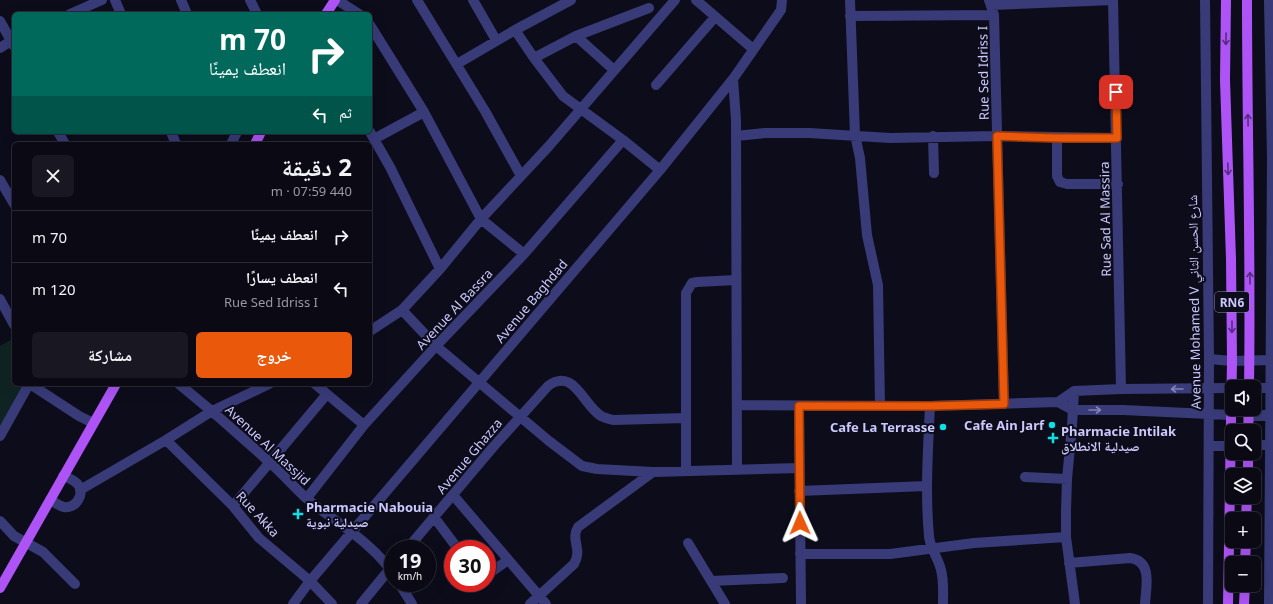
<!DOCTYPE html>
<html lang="ar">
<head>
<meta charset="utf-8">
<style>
  body { margin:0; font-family:"Noto Sans","Noto Naskh Arabic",sans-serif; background:#181722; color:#f1f3f6; direction:rtl; height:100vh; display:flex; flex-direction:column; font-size:15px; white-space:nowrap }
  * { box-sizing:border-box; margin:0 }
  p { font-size:13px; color:#999aa0 }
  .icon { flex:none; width:22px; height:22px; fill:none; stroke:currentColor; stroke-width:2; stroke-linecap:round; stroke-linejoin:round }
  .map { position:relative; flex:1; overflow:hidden; direction:ltr }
  .details { position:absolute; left:12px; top:142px; width:360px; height:244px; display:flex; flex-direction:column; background:#0a0914; border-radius:6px; box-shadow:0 4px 16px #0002,0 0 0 1px #2a2a34; direction:rtl }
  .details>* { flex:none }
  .top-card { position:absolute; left:12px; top:12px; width:360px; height:122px; border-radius:6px; box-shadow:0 4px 16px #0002,0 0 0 1px #2a2a34; direction:rtl; background:#00695c; color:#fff; overflow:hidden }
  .tools { position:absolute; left:1225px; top:380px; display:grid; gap:8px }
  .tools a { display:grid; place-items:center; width:36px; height:36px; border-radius:6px; background:#0a0914; box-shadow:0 4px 16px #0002,0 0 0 1px #2a2a34; font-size:20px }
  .speed { position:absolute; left:384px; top:540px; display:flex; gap:8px; font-size:20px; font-weight:700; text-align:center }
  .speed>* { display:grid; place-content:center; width:52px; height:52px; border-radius:50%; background:#0a0914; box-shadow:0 4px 16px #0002,0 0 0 1px #2a2a34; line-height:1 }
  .speed small { font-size:10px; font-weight:400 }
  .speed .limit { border:6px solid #d22; background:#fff; color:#111 }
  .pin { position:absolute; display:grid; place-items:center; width:34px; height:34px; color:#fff; margin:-17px; border-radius:8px; box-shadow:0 2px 6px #0006 }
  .me { position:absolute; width:44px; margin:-22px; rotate:359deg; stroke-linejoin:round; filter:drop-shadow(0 0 3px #0008) }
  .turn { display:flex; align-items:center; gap:14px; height:84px; padding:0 20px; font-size:18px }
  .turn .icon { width:52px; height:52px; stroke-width:2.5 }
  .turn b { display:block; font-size:28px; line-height:34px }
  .then { display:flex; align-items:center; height:38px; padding:0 20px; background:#0003; gap:8px; font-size:15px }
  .round { display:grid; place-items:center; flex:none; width:42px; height:42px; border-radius:6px; background:#181722 }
  .summary { display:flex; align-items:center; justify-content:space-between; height:68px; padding:0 20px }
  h1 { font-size:24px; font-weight:700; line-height:30px }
  .button { display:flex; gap:8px; margin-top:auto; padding:8px 20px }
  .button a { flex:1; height:46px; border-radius:6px; background:#ea580c; color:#fff; font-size:16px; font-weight:700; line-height:46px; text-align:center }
  .button a+a { background:#181722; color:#f1f3f6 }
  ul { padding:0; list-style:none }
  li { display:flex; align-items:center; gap:12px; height:52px; padding:0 20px; border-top:1px solid #2a2a34 }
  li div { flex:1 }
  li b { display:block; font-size:15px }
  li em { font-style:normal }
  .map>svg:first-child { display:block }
  .green { fill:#0f2422 }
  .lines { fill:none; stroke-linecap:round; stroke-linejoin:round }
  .minor { stroke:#383b78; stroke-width:10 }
  .major { stroke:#ae54f7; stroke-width:10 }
  .oneway { stroke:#552c7e }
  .oneway2 { stroke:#8182ba }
  .route-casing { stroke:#983908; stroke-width:10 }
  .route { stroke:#ea580c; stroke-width:7 }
  .poi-dot { fill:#0ae1e6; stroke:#0d0c1b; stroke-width:1.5 }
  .labels { text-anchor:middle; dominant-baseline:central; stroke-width:4; stroke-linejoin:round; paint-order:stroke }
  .shield { fill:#0d0c1b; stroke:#9190b8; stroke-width:1 }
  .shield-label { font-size:12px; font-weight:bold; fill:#cac8fc }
  .street-label { font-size:13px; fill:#cac8fc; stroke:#0d0c1b }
  .poi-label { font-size:13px; font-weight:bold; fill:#cac8fc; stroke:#0d0c1b; text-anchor:end }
</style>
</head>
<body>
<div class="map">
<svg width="1273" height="604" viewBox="0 0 1273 604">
  <rect width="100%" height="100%" fill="#0d0c1b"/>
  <path class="green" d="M14,338V384H23L0,426V346Z"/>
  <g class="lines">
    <path class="minor" d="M115,0L121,14
      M181,0L187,14
      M250,0L257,14
      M337,0L359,14
      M417,0L485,111L521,176
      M473,0L496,40
      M696,0L753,49
      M850,0L855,135L860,158L867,235L878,285L880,406
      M989,0L994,15L1004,404
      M1113,0L1121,389
      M1205,0L1209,359L1208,604
      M991,5L1113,0
      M70,14L102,0
      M850,16L994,15
      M0,21L14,46
      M370,25L424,112L481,219L524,254
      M515,30L571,0
      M576,36L614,70
      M0,48L14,39
      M534,58L576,36L649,8
      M457,64L515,30L534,58L563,96L623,140L660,170
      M733,79L736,120L737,470
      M656,85L715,17
      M58,132L65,144
      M171,132L176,144
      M370,132L390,167L440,269
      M736,136L765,133H809L890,138L997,136L1117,138
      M933,136L934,173
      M1057,138V176L1060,182L1067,184H1118
      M374,139L424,112
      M231,144L237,132
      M0,180L14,204
      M0,299L14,325
      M402,310L436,346L549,441L582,466L597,469L653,472L799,468
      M370,331L402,310L440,269L481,219L549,146L675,0
      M1209,359L1232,361L1271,360
      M30,384L79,416L93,423
      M179,384C210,409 240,435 269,462C282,473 293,486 306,498C333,521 374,543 393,574
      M315,384L364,425
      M1254,388H1273
      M1074,391L1072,426L1067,479L1066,511V537L1075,604
      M1058,402L1074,391L1121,389L1230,388
      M737,405L930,406L1058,402L1073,410H1123L1230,415
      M799,406L801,604
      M930,406C928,449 925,493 929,536C930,549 938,557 941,570C944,581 943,593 943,604
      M1248,417L1273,414
      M0,436L29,384
      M166,440L233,506L259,538L310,581L332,604
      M1254,445H1271
      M1209,446H1232
      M686,471V293L692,283L697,282L736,280
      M1025,477L1067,479
      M80,490L166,440L212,411L269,384
      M799,491L927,486
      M453,495L546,604
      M307,498L364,425L436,346L524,254L623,140
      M50,500C54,502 59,506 64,507C75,509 84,496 79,486C76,481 69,478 63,476
      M233,506L327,394
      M434,517L458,549
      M0,521L14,536L43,552L75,584
      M688,543L725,604
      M407,549L494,446L548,386C574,367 583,405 601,416C605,418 609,419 613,420L685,418
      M800,554H890L974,543L1066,537
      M1069,563L1130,558C1153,561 1146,587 1145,604
      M487,575L508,560
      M711,581L783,578
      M399,583L412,604
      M293,604L310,581L660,170L733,79L781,10L782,0
      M361,604L393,565
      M530,604L574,564C583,549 570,540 578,527L653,472
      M1269,604L1272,159L1269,0"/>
    <path class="major" d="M1226,0L1225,80L1231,259L1232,361L1228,604
      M1247,0C1247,129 1251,258 1249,387
      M326,14L335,0
      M255,144L261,132
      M1248,431L1249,409
      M1248,475V453
      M1246,519L1247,497
      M1245,563L1246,541
      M0,588L116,384
      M1244,604L1245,585"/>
  </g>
  <defs><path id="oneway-shaft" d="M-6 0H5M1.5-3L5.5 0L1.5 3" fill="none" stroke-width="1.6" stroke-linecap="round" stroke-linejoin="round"/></defs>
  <g class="oneway">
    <use href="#oneway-shaft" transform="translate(1226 39) rotate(91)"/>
    <use href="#oneway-shaft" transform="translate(1248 120) rotate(-91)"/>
    <use href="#oneway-shaft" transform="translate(1228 169) rotate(88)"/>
    <use href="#oneway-shaft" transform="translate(1250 278) rotate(-90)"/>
    <use href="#oneway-shaft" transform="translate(1232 327) rotate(90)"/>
  </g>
  <g class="oneway2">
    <use href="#oneway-shaft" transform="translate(1177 389) rotate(-180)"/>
    <use href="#oneway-shaft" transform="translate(1095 410)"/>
  </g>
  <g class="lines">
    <defs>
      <path id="route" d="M800,523L799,406H930L1004,404L997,136L1057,138H1117L1116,92"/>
    </defs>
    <use href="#route" class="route-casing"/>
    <use href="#route" class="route"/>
  </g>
  <g class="poi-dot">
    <circle cx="1052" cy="425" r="4"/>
    <circle cx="943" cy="427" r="4"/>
    <path d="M1051 432h4v4h4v4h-4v4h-4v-4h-4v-4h4z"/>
    <path d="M296 508h4v4h4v4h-4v4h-4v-4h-4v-4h4z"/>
  </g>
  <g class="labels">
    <rect class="shield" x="1215" y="292" width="34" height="20" rx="3"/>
    <g class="shield-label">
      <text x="1232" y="302">RN6</text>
    </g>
    <g class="street-label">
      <text transform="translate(983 73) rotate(-91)">Rue Sed Idriss I</text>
      <text transform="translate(1105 219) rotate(-91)">Rue Sad Al Massira</text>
      <text transform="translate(531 301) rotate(-50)">Avenue Baghdad</text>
      <text transform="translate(1194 302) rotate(-91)">Avenue Mohamed V شارع الحسن الثاني</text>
      <text transform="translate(454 309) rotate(-47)">Avenue Al Bassra</text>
      <text transform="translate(268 445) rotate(43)">Avenue Al Massjid</text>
      <text transform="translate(469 456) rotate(-50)">Avenue Ghazza</text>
      <text transform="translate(258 514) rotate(47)">Rue Akka</text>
    </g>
    <g class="poi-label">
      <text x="1044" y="425">Cafe Ain Jarf</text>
      <text x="935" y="427">Cafe La Terrasse</text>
      <text x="1061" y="431" text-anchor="start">Pharmacie Intilak<tspan x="1061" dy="15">صيدلية الانطلاق</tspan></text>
      <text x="306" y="507" text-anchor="start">Pharmacie Nabouia<tspan x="306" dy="15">صيدلية نبوية</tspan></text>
    </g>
  </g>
</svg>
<div class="tools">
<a><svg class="icon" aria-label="sound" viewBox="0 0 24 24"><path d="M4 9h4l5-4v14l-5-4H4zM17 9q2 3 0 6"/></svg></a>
<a><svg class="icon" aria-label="search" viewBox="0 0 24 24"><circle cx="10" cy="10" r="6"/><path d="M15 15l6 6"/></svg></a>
<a><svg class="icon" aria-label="layers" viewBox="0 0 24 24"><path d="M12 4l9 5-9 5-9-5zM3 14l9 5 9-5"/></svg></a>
<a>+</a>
<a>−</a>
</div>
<div class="speed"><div>19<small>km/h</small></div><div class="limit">30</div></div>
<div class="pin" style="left:1116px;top:92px;background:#d93025"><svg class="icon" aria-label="arrive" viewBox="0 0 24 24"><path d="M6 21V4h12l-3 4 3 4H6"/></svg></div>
<svg class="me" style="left:800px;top:523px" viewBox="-20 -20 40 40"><path d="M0-17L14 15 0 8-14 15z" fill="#ea580c" stroke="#fff" stroke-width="4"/></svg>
<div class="top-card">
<div class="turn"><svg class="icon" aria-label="right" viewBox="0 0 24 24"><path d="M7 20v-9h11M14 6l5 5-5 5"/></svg><div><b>70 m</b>انعطف يمينًا</div></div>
<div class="then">ثم<svg class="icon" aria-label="left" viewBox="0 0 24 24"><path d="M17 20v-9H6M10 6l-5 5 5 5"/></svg></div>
</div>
<section class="details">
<div class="summary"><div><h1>2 دقيقة</h1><p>440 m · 07:59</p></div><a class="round"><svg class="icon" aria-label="close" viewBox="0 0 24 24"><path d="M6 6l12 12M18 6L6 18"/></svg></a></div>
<ul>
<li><svg class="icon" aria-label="right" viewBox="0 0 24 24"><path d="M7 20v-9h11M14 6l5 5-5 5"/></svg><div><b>انعطف يمينًا</b></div><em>70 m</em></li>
<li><svg class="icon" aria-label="left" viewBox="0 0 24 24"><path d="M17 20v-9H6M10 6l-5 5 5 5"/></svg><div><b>انعطف يسارًا</b><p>Rue Sed Idriss I</p></div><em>120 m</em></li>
</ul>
<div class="button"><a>خروج</a><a>مشاركة</a></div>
</section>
</div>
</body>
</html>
